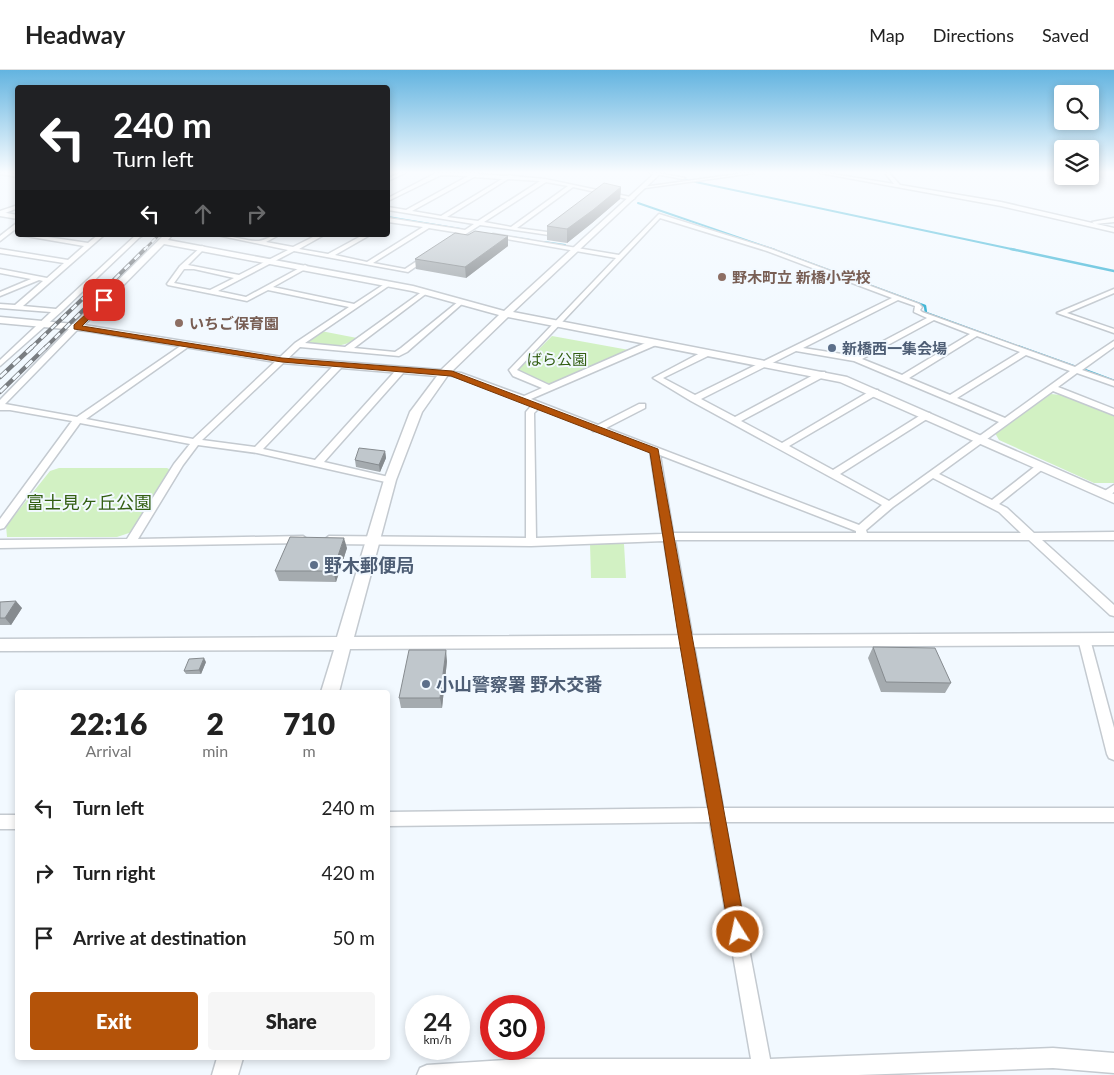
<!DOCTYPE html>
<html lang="en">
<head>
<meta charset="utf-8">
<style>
  body { margin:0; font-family:Lato,"Noto Sans JP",sans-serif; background:#f6f6f6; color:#222; height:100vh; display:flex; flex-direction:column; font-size:19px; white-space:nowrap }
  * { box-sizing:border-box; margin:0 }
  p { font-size:16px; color:#767676 }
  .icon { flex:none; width:28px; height:28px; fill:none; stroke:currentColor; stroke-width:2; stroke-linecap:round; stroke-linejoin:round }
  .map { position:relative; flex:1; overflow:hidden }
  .drawer { position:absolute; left:15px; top:620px; width:375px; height:370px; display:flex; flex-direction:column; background:#fff; border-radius:5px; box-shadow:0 2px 8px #0003 }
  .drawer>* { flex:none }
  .top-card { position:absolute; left:15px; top:15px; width:375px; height:152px; border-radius:5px; box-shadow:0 2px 8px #0003; background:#202124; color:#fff; overflow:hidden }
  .buttons { position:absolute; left:1054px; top:15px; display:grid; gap:10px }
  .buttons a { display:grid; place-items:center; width:45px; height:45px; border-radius:5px; background:#fff; box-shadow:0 2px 8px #0003; font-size:25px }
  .speed { position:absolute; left:405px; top:925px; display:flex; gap:10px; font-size:25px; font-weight:700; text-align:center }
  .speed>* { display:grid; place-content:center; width:65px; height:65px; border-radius:50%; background:#fff; box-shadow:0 2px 8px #0003; line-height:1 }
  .speed small { font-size:12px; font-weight:400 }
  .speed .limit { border:8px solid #d22; background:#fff; color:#111 }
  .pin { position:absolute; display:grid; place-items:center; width:42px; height:42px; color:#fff; margin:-21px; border-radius:10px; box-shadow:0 2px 8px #0006 }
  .me { position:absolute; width:55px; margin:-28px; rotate:350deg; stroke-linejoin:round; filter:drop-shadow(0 0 4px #0008) }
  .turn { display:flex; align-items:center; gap:18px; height:105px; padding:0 15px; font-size:22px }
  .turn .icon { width:65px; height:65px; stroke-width:2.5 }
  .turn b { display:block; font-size:35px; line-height:42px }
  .lanes { display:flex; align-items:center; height:48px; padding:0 15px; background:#0003; justify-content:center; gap:25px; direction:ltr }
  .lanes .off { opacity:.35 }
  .eta { display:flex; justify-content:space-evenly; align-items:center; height:85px; text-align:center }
  .eta b { font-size:30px; font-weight:800; line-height:35px }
  .action { display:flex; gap:10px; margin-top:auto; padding:10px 15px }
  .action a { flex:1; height:58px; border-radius:5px; background:#b45309; color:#fff; font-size:20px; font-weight:800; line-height:58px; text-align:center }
  .action a+a { background:#f6f6f6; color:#222 }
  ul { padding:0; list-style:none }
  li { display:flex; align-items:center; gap:15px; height:65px; padding:0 15px }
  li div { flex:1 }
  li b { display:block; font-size:19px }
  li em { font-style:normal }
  header { display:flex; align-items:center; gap:30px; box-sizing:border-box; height:70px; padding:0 25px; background:#fff; border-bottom:1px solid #e0e0e0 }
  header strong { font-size:24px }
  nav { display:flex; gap:28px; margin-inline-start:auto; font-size:18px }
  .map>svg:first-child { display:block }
  .green { fill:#d2f1c3 }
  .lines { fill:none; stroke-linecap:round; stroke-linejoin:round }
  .stream-far2 { stroke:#3bb4d5; stroke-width:2 }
  .stream-far1 { stroke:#3bb4d5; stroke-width:2.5 }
  .stream { stroke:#3bb4d5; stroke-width:3 }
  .minor-casing { stroke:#c4cad0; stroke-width:3 }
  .tertiary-casing { stroke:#c4cad0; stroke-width:3 }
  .minor { fill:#fff; fill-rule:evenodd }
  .tertiary { fill:#fff; fill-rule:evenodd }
  .rail-far2-casing { stroke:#797d81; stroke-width:2.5 }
  .rail-far1-casing { stroke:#797d81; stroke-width:4 }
  .rail-casing { stroke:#797d81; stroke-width:4.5 }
  .rail-far2 { stroke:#f2f9ff; stroke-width:2; stroke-dasharray:5.5; stroke-linecap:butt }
  .rail-far1 { stroke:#f2f9ff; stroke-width:2.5; stroke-dasharray:7; stroke-linecap:butt }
  .rail { stroke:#f2f9ff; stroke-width:3; stroke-dasharray:9; stroke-linecap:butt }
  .wall { fill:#a5abaf }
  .shaded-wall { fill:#868b8f }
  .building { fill:#c0c7cc; stroke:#868b8f }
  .route { fill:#b45309; stroke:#753606 }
  .education-dot { fill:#8d6e63; stroke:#f2f9ff; stroke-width:2 }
  .service-dot { fill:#5c6f8a; stroke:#f2f9ff; stroke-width:2 }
  .labels { text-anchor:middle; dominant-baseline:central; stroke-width:4; stroke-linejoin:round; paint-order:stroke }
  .far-education-label { font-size:15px; font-weight:bold; fill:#785e54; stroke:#f2f9ff; text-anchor:start }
  .far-service-label { font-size:15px; font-weight:bold; fill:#4e5e75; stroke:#f2f9ff; text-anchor:start }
  .far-park-label { font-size:15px; fill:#335f13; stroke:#f2f9ff }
  .park-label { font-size:18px; fill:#335f13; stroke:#f2f9ff }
  .service-label { font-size:18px; font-weight:bold; fill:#4e5e75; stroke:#f2f9ff; text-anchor:start }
</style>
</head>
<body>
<header>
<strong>Headway</strong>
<nav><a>Map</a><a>Directions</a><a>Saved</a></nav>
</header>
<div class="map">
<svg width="1114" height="1005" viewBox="0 0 1114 1005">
  <rect width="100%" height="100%" fill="#f2f9ff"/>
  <path class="green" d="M321,261L357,268C342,279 328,276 310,274L307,271Z
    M552,266L629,280L550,314L521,304L518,300Z
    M1051,324L1061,325L1114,345V413H1094L999,370L995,363Z
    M59,398H167L171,400L132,462L117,467H7L6,456L50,401Z
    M590,473L624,474L626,508H591Z"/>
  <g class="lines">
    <path class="stream-far2" d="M658,104L1016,180
      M638,133L775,180
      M388,147L460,159
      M511,167L530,170
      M544,172L565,175"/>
    <path class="stream-far1" d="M771,179L925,236L926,243L1022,278
      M1011,179L1114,201"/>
    <path class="stream" d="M1019,277L1075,297
      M1084,300L1114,311"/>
    <defs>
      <path id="minor" d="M0,103L18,104V107L0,104Z
        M400,103H405L388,111V108Z
        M436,103H476L478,104L507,106L510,105L512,106L545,109L635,128L632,130L573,117L517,158L547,162L549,165L480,155L450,174L448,173V171L460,163L429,158L373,193L405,199L426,185H430V187L408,202L294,181L218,221L246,227L305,195L307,196V198L273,217L354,234L386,213H390V215L305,273L345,277L423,221H427V223L354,278L395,282L401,278L459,231H463V233L407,282L399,286L300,277L202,370L255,377L335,294H341V298L263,379L315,390L398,298H401L405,300L404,302L324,392L393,408L395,410L393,412L390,413L257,383L198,375L183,395L138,469L303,466L308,470L307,473L0,478V470L127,469L174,394L190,374L80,353L4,458L0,459V449L72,351L10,340H0V330L73,255L80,257L5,334L77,347L185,273H188V277L86,349L193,369L295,273L349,237L268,220L247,231L168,215L167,214L180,196L202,176L204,177V179L188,195L239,205L288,180L217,165C230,165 249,172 259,171C266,170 271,165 279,165L266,172L293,177L317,165H324L299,179L328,184L363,165H370L335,185L367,192L423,157L388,152V148L465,160L474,154L388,140V137L406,140L468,106L441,105L388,131V128ZM474,107L502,109L441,146L412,141ZM508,109L540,111L478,151L447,147ZM546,112L568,116L511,157L484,152ZM184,199H194L234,208L210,220L174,213Z
        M650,103H658L685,108L683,109Z
        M745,103H754L645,118L643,117Z
        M820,103H827L894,114L885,103H889L900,115L1001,132L1114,158V162L1001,136Z
        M18,135V138L0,145V141Z
        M659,144L771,179L919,234L922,237L920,240L922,242L1075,297L1114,271V277L1082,300L1114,311V316L1077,303L1058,317L1114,339V345L1053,321L939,404L992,430L1038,394H1044V398L999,434L1007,438L1034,463L1114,462V470H1042L1114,535V546L1110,545L1029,470H675L723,738H1114V752H725L770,989L1053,978L1114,983V1003L1053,998L858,1005H417L420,998L427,995L522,989H751L710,752L388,756V742L708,738L664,471L531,476L329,474L324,470L329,466L526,468V342L532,335L457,307L440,303L444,301L461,303L524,326L542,318L513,306L509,300L616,188L490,166L493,164L619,185ZM660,148L767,181L892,228L695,325L663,308L710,285V281H704L653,308L691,331L882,435L859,455L606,358L645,338V334H639L598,355L531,329L656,275V271H650L549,315L517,300ZM898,230L915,236L914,242L927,248L855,286L803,278ZM934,250L970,264L902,305L862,289ZM977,266L1020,282L950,325L909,308ZM796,281L854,291L999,352L889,431L840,404L930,347V343H924L833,400L789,376L878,324V320H872L782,373L741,351L825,306V302H819L735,347L701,329ZM1026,285L1070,301L1005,348L957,328ZM539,338L592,358L593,361H599L650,381L663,464L536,468L534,343ZM660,385L856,461V463H673ZM933,408L999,442L1021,463H867L866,460L893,437Z
        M1114,148V152L1095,154L1092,152Z
        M18,152V157L0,171V166Z
        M20,165H34L88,173L98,165H104L23,236L56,239L136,165H142L61,242L0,296V290L51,242L0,238V234L15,235L43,211L39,210L0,226V222L31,209L0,203V199L47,208L64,193L0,183V179L68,190L84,176Z
        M1114,219V223L1067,243L1114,259V263L1057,243Z
        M1114,415V422L1109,426H1101L1100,424Z
        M1084,564L1088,566L1090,569L1114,658V690L1109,688L1107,684L1078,569L1080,566Z
        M0,745H18V759H0Z"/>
      <path id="tertiary" d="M655,103H661L513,242L847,307L1114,424V433L840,312L508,247L448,305L422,342L396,410L354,567L1114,563V575L350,579L339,622H321L334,580L0,581V569L337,567L384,410L410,342L437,306L282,293L87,261L0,253V247L74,254L164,165H172L168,170L413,216L504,241ZM164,174L412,221L499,245L441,300L282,287L84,255Z
        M0,142L18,145V149L0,146Z
        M131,165H141L142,166L138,168Z
        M217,988H243L238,1005H212Z"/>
    </defs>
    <use href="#minor" class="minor-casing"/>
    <use href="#tertiary" class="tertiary-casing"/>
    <use href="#minor" class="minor"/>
    <use href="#tertiary" class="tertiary"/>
    <defs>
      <path id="rail-far2" d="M144,180L159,165"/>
      <path id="rail-far1" d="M31,278L98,214
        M45,278L145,179"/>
      <path id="rail" d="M0,307L32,277
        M0,322L46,277"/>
    </defs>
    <use href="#rail-far2" class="rail-far2-casing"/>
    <use href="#rail-far1" class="rail-far1-casing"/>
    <use href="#rail" class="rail-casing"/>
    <use href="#rail-far2" class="rail-far2"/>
    <use href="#rail-far1" class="rail-far1"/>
    <use href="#rail" class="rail"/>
  </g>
  <path class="wall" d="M621,117L620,129L592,153L567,173L547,170V156Z
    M468,165L508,166V176L466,208L416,199L415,189Z
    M385,381L386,388L380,402L356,397L355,390Z
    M347,478L336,512L279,511L275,501Z
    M0,532L22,538L11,555H0Z
    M873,577L951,613L945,623L881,622L868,588Z
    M447,591L442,638H401L399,628Z
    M206,592L201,604H186L184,601Z"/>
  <path class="shaded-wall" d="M621,117L620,129L592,153L567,173V159Z
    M508,166V176L466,208L465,197Z
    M385,381L386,388L380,402L379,395Z
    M344,468L347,478L336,512L333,501Z
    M16,531L22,538L11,555L5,548Z
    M446,580L447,591L442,638L440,628Z
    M204,588L206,592L201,604L199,600Z"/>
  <path class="building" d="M604,113L621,117L593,140L567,159L547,156Z
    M475,161L508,166L465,197L415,189L455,163L468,165Z
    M359,378L385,381L379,395L355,390Z
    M290,467L344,468L333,501H275Z
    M16,531L5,548H0V532Z
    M873,577L935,578L951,613L886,612Z
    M409,580H446L440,628H399Z
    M204,588L199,600L184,601L189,589Z"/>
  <linearGradient id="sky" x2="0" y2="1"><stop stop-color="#63b4e0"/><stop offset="0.42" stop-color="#f9fcff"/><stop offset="1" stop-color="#f9fcff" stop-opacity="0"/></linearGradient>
  <rect width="1114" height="243" fill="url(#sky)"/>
  <path class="route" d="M104,227L107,231L82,256L282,288L452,301L658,379L746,862L744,868L738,871L731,868L729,862L677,558L650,383L451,306L282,292L74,259V255Z"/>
  <g class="education-dot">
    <circle cx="722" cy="207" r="5"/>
    <circle cx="179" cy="253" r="5"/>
  </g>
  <g class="service-dot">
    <circle cx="832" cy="278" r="5"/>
    <circle cx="314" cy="495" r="5"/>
    <circle cx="426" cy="614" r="5"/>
  </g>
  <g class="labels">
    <g class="far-education-label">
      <text x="732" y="207">野木町立 新橋小学校</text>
      <text x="189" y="253">いちご保育園</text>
    </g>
    <g class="far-service-label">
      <text x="842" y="278">新橋西一集会場</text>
    </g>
    <g class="far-park-label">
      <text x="557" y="289">ばら公園</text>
    </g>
    <g class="park-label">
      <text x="89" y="432">富士見ヶ丘公園</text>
    </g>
    <g class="service-label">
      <text x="324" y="495">野木郵便局</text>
      <text x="436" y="614">小山警察署 野木交番</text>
    </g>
  </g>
</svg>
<div class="buttons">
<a><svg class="icon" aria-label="search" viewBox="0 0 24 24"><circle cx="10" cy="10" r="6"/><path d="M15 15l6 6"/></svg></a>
<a><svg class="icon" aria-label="layers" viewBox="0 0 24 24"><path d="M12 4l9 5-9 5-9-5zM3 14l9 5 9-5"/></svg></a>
</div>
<div class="speed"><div>24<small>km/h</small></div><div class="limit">30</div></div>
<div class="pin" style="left:104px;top:230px;background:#d93025"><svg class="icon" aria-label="arrive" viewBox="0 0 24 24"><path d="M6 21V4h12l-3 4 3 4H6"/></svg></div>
<svg class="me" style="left:738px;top:862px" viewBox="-20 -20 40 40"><circle r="17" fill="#b45309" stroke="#fff" stroke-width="3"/><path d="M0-11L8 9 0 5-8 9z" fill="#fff"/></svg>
<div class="top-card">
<div class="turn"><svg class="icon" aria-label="left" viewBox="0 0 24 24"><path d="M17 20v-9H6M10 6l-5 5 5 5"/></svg><div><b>240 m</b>Turn left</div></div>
<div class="lanes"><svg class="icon" aria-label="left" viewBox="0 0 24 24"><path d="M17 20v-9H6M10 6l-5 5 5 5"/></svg><svg class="icon off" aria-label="ahead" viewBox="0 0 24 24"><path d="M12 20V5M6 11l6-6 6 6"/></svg><svg class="icon off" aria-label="right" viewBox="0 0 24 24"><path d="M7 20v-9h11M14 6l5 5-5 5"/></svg></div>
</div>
<section class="drawer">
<div class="eta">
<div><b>22:16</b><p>Arrival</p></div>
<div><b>2</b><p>min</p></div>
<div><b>710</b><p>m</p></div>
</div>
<ul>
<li><svg class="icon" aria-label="left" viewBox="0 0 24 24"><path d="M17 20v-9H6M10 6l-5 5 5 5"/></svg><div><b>Turn left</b></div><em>240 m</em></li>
<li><svg class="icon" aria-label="right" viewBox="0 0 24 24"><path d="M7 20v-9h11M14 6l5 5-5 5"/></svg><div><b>Turn right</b></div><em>420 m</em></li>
<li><svg class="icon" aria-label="arrive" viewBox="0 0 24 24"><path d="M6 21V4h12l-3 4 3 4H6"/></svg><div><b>Arrive at destination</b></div><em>50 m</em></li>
</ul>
<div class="action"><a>Exit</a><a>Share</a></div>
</section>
</div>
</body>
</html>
